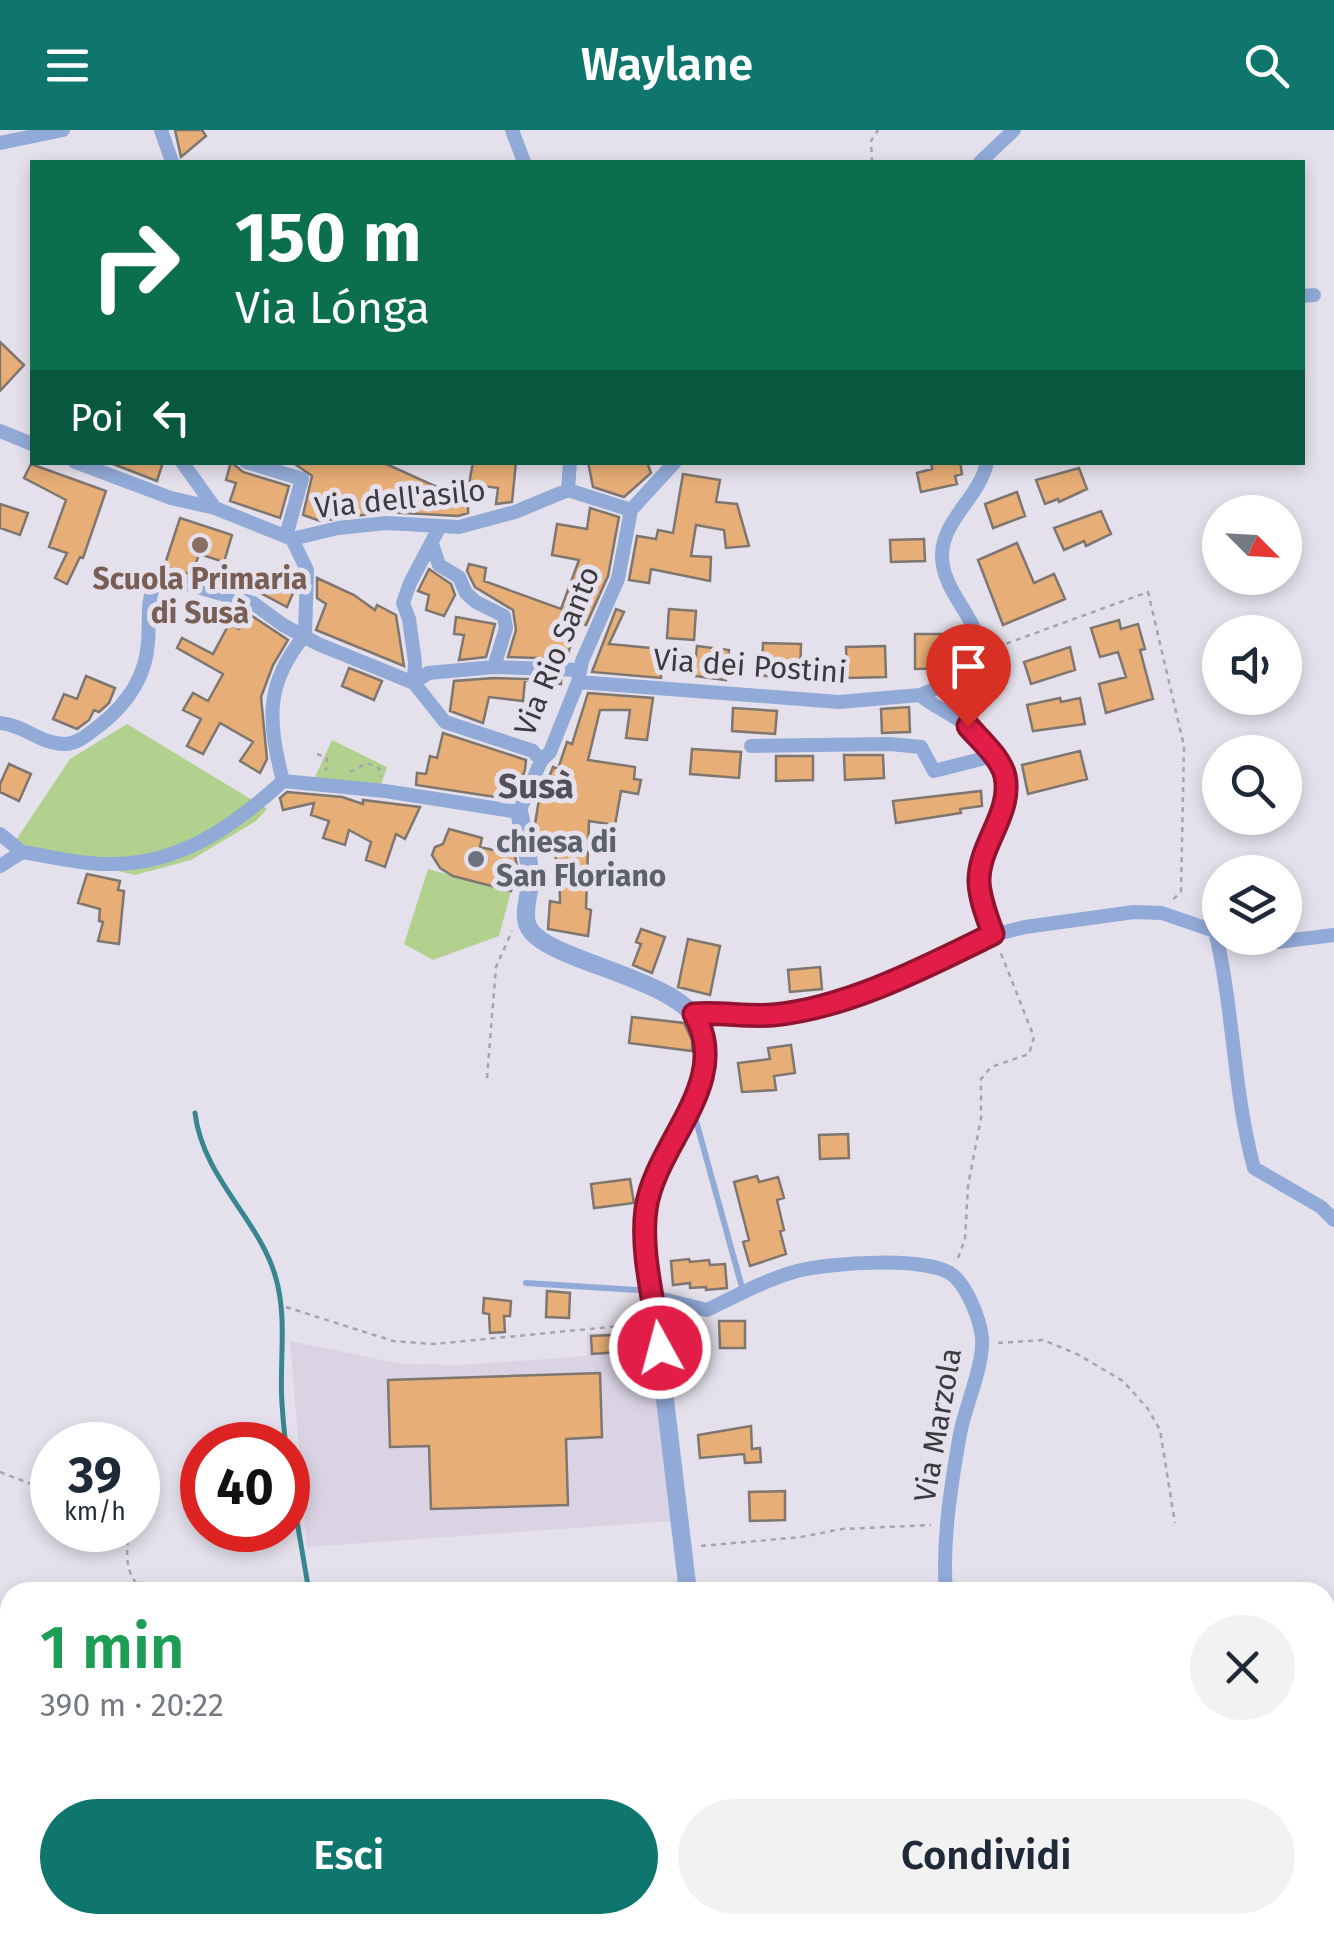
<!DOCTYPE html>
<html lang="it">
<head>
<meta charset="utf-8">
<style>
  body { margin:0; font-family:"Fira Sans",sans-serif; background:#f2f2f3; color:#1f2937; height:100vh; display:flex; flex-direction:column; font-size:38px; white-space:nowrap }
  * { box-sizing:border-box; margin:0 }
  p { font-size:32px; color:#747a83 }
  .icon { flex:none; width:55px; height:55px; fill:none; stroke:currentColor; stroke-width:2; stroke-linecap:round; stroke-linejoin:round }
  .map { position:relative; flex:1; overflow:hidden }
  .panel { position:absolute; left:0px; top:1452px; width:1335px; height:352px; display:flex; flex-direction:column; background:#fff; border-radius:30px 30px 0 0; box-shadow:0 5px 15px #0003 }
  .panel>* { flex:none }
  .hud { position:absolute; left:30px; top:30px; width:1275px; height:305px; border-radius:0px; box-shadow:0 5px 15px #0003; background:#0b6e4f; color:#fff; overflow:hidden }
  .needle { width:65px; rotate:114deg }
  .fabs { position:absolute; left:1202px; top:365px; display:grid; gap:20px }
  .fabs a { display:grid; place-items:center; width:100px; height:100px; border-radius:50%; background:#fff; box-shadow:0 5px 15px #0003; font-size:50px }
  .speed { position:absolute; left:30px; top:1292px; display:flex; gap:20px; font-size:50px; font-weight:700; text-align:center }
  .speed>* { display:grid; place-content:center; width:130px; height:130px; border-radius:50%; background:#fff; box-shadow:0 5px 15px #0003; line-height:1 }
  .speed small { font-size:25px; font-weight:400 }
  .speed .limit { border:15px solid #d22; background:#fff; color:#111 }
  .pin { position:absolute; display:grid; place-items:center; width:85px; height:85px; color:#fff; margin:-102px -42px; border-radius:50% 50% 50% 0; rotate:-45deg; box-shadow:0 0 10px #0007 }
  .pin .icon { rotate:45deg }
  .me { position:absolute; width:110px; margin:-55px; rotate:353deg; stroke-linejoin:round; filter:drop-shadow(0 0 8px #0008) }
  .turn { display:flex; align-items:center; gap:35px; height:210px; padding:0 40px; font-size:45px }
  .turn .icon { width:130px; height:130px; stroke-width:2.5 }
  .turn b { display:block; font-size:70px; line-height:85px }
  .then { display:flex; align-items:center; height:95px; padding:0 40px; background:#0003; gap:20px; font-size:38px }
  .round { display:grid; place-items:center; flex:none; width:105px; height:105px; border-radius:52px; background:#f2f2f3 }
  .summary { display:flex; align-items:center; justify-content:space-between; height:170px; padding:0 40px }
  h1 { font-size:60px; font-weight:600; line-height:75px; color:#1e9e55 }
  .action { display:flex; gap:20px; margin-top:auto; padding:20px 40px }
  .action a { flex:1; height:115px; border-radius:60px; background:#0f766e; color:#fff; font-size:40px; font-weight:600; line-height:115px; text-align:center }
  .action a+a { background:#f2f2f3; color:#1f2937 }
  header { display:flex; justify-content:space-between; align-items:center; height:130px; padding:0 40px; background:#0f766e; color:#fff; font-size:45px; font-weight:600 }
  .map>svg:first-child { display:block }
  .built { fill:#d9d3e4 }
  .green { fill:#b2d18e }
  .lines { fill:none; stroke-linecap:round; stroke-linejoin:round }
  .stream { stroke:#398690; stroke-width:5 }
  .building { fill:#e7ae77; stroke:#7e766f; stroke-width:2.5 }
  .path { stroke:#a7a4ac; stroke-width:2.5; stroke-dasharray:5 5; stroke-linecap:butt }
  .service { stroke:#91aad7; stroke-width:6 }
  .minor { stroke:#91aad7; stroke-width:14 }
  .tertiary { stroke:#91aad7; stroke-width:18 }
  .route-casing { stroke:#92132f; stroke-width:25 }
  .route { stroke:#e11d48; stroke-width:18 }
  .education-dot { fill:#8d6e63; stroke:#e5e1ec; stroke-width:4 }
  .worship-dot { fill:#6b7280; stroke:#e5e1ec; stroke-width:4 }
  .labels { text-anchor:middle; dominant-baseline:central; stroke-width:10; stroke-linejoin:round; paint-order:stroke }
  .street-label { font-size:30px; fill:#3c3a3f; stroke:#e5e1ec }
  .education-label { font-size:30px; font-weight:bold; fill:#785e54; stroke:#e5e1ec }
  .worship-label { font-size:30px; font-weight:bold; fill:#5b616d; stroke:#e5e1ec; text-anchor:start }
  .quarter-label { font-size:35px; font-weight:bold; fill:#524f58; stroke:#e5e1ec }
</style>
</head>
<body>
<header><svg class="icon" aria-label="menu" viewBox="0 0 24 24"><path d="M4 6h16M4 12h16M4 18h16"/></svg>Waylane<svg class="icon" aria-label="search" viewBox="0 0 24 24"><circle cx="10" cy="10" r="6"/><path d="M15 15l6 6"/></svg></header>
<div class="map">
<svg width="1334" height="1804" viewBox="0 0 1334 1804">
  <rect width="100%" height="100%" fill="#e5e1ec"/>
  <path class="built" d="M649,1202L672,1391L307,1417L290,1211L401,1234L462,1235L587,1226V1203Z"/>
  <path class="green" d="M127,594L267,679L256,691L191,730L135,745L12,716L70,629Z
    M332,610L387,637L380,658L315,647Z
    M428,739L511,761L499,806L433,830L404,814Z"/>
  <g class="lines">
    <path class="stream" d="M195,983C203,1048 258,1088 275,1145C288,1187 279,1231 282,1274C286,1337 299,1400 309,1462
      M235,1804L241,1795"/>
  </g>
  <path class="building" d="M175,0H202L206,6L181,27Z
    M0,212L24,235L0,261Z
    M108,332H163L157,351Z
    M231,332L243,342L289,356L280,388L230,371L236,353L226,350Z
    M292,332H382L468,371V383L458,386L385,382L320,391L303,385L312,346Z
    M473,332H516L512,372L496,374L498,358L469,354Z
    M588,332H647L651,343L624,367L593,357Z
    M931,332H960L962,344L955,346L957,354L921,362L917,343L932,339Z
    M31,334L106,361L83,428L80,427L67,454L55,448L67,423L49,417L66,370L24,348Z
    M1079,338L1087,359L1059,372L1058,369L1045,374L1036,350Z
    M683,344L720,350L716,372L737,374L749,416L726,418L724,400L696,395L691,426L711,427L710,451L651,439L649,453L629,450L637,406L656,409L658,400L673,403Z
    M1017,362L1025,386L993,398L985,374Z
    M0,374L28,383L20,405L0,398Z
    M590,378L619,387L608,446L586,495L579,492L566,529L508,527L516,500L513,480L475,457L467,441L469,434L486,438L484,451L561,479L579,430L552,425L557,394L587,399Z
    M1101,381L1111,404L1086,416L1084,411L1064,420L1054,398Z
    M180,388L232,405L224,432L199,424L192,445L164,437Z
    M924,409L925,431L891,432L890,410Z
    M1017,413L1034,453L1054,444L1065,469L1003,495L978,430Z
    M429,439L451,454L455,465L444,486L426,480L429,465L418,461Z
    M266,440L296,456L287,477L255,460Z
    M317,448L354,465L375,480L377,475L396,485L404,536L316,500L326,474L317,468Z
    M616,479L624,482L609,514L661,519V548L592,542Z
    M669,479L696,481L694,510L667,508Z
    M252,486L288,510L273,535L261,567L267,629L260,643L240,631L253,612L220,593L203,624L187,616L201,589L183,580L193,563L208,571L223,544L177,518L182,508L213,524L229,494L239,499Z
    M456,487L495,494L486,527L459,530L464,505L454,504Z
    M1119,490L1121,499L1138,494L1145,519L1140,520L1153,569L1106,583L1099,554L1126,547L1118,522L1100,527L1091,498Z
    M915,504H954V538L915,539Z
    M763,513L801,514L800,546H762Z
    M697,516L729,520L726,550L694,546Z
    M885,516L886,547L847,548L846,517Z
    M1070,517L1075,540L1031,554L1024,532Z
    M349,538L382,551L374,570L342,556Z
    M86,546L115,558L109,573L99,582L94,580L89,590L77,599L53,589L64,564L77,569Z
    M494,548L561,550V554L525,550L523,571L489,567L483,593L450,581L454,551Z
    M987,550L989,567L978,571L979,575L961,577L959,561Z
    M588,563L653,568L647,610L626,608L630,580H600L588,630L635,637L634,649L641,650L638,664L621,661L615,695L589,691L586,778L591,780L588,806L548,799L550,771L560,773L559,734H556L555,716L538,713L535,694L540,663H543L553,637L558,639L567,612L572,614Z
    M1060,568L1061,572L1080,568L1085,594L1033,601L1027,575Z
    M909,577L910,602L882,603L881,579Z
    M733,578L777,581L775,604L732,601Z
    M443,603L526,630L525,640L517,661L502,668L416,655L417,643L426,644L430,626L437,628Z
    M692,619L741,622L739,648L690,644Z
    M1080,621L1087,649L1028,664L1022,635Z
    M844,625H883L884,648L845,650Z
    M776,626H813V650L776,651Z
    M9,634L31,644L19,671L0,662V654Z
    M981,661L982,676L960,679L961,683L896,693L893,671Z
    M287,662L342,667L363,674V670L420,677L405,709L396,704L385,737L366,730L371,712L349,700L345,715L323,708L329,691L311,685L314,673L283,680L280,668Z
    M449,699L482,708L480,717L515,725L517,737L511,761L453,746L440,738L432,725L435,717L443,714Z
    M87,744L120,751L118,760L124,761L119,814L98,811L103,792L99,791L100,779L78,773Z
    M641,799L665,807L652,843L633,835L641,814L636,812Z
    M688,809L720,816L710,865L678,857Z
    M820,837L822,859L790,862L788,840Z
    M632,887L684,893L692,910V921L629,913Z
    M791,915L795,943L774,946L776,960L742,962L738,933L770,929L768,918Z
    M848,1004L849,1028L820,1029L819,1005Z
    M757,1046L759,1052L778,1047L784,1068L777,1070L784,1100L780,1101L786,1124L750,1136L743,1112L749,1110L734,1052Z
    M630,1049L634,1073L594,1078L591,1054Z
    M689,1129L690,1132L709,1130L710,1135L725,1134L727,1158L706,1160V1157L690,1158V1153L673,1155L671,1131Z
    M547,1161L570,1163L569,1188L546,1187Z
    M484,1168L511,1171L510,1186H504L505,1202L490,1203L489,1184L483,1183Z
    M719,1191H745V1218H720Z
    M632,1204L633,1221L592,1224L591,1206Z
    M600,1243L602,1307L566,1309L568,1375L431,1379L429,1316L390,1317L388,1250Z
    M751,1296L752,1319L760,1318L761,1332L745,1333L744,1324L700,1328L698,1305Z
    M785,1361V1390L750,1391L749,1362Z"/>
  <g class="lines">
    <path class="path" d="M872,32L871,11L878,0
      M997,517L1148,462L1184,616L1181,761L1172,771
      M317,624L327,628L326,641
      M350,642L367,633L379,638L381,647
      M487,948L496,837L512,801
      M958,1128L965,1109L968,1056L981,988V949L991,937L1029,924L1034,907L1000,821
      M286,1177L393,1211L434,1214L641,1194
      M998,1213L1043,1210L1077,1224L1123,1251L1148,1279L1160,1300L1175,1393
      M0,1342L52,1362
      M129,1400C126,1425 124,1445 145,1462
      M701,1416L801,1407L842,1399L931,1395
      M1325,1630L1334,1627
      M99,1804L102,1795
      M375,1804V1795"/>
    <path class="service" d="M693,980L743,1161
      M526,1153L652,1161"/>
    <path class="minor" d="M161,0L172,32
      M512,0L524,32
      M0,13L63,0
      M980,32L1014,0
      M1302,166L1314,165
      M0,301L32,314
      M75,332L171,368L215,378
      M182,332L215,378L292,409L338,398L386,393L459,397L515,382L568,360
      M246,332L302,349L286,406
      M570,332L568,360L631,380
      M292,409L307,440L305,505
      M432,414L439,435L459,447L466,463L476,472L504,486L506,498L494,537
      M578,552L839,572L920,565L970,545L980,534C987,492 941,466 942,424C943,389 980,367 987,332
      M414,553L428,543L494,537L580,540
      M414,553L415,532L409,489L403,473L410,453L439,398
      M920,565C935,578 956,585 971,599C1035,666 990,674 980,745C977,765 986,786 993,805
      M0,593C23,594 41,615 66,614C79,613 89,603 99,596C126,575 146,547 148,512C150,489 146,473 155,452L166,448L253,473L283,495L318,514L414,553L445,592L533,621L541,631
      M751,616L890,614L921,617L934,641L993,626
      M283,651C268,592 264,554 305,505
      M0,704L22,722
      M22,722C49,726 78,734 106,734C178,736 233,697 283,651L385,661L519,682L541,631L550,622L578,552L582,531L618,449L631,380L675,332
      M0,736L22,722
      M1215,801C1234,879 1233,961 1254,1038L1321,1077L1334,1090
      M1231,808L1278,812L1334,805
      M694,884L769,886L810,880L917,842L993,805L1025,797L1134,782L1162,783L1220,803
      M654,1167L707,1180C736,1166 765,1150 797,1141C827,1133 931,1125 954,1146C968,1159 980,1189 982,1208C984,1235 965,1277 960,1304C951,1355 942,1411 946,1462
      M1013,1795L1016,1804"/>
    <path class="tertiary" d="M519,682C524,704 530,728 530,750C530,765 522,783 528,796C544,834 698,848 704,907C710,958 677,991 660,1035C650,1061 646,1083 646,1110L688,1462
      M719,1795V1804"/>
  </g>
  <g class="lines">
    <defs>
      <path id="route" d="M660,1218C655,1174 640,1123 646,1079C655,1013 734,952 694,884C720,882 747,887 773,885C847,878 926,837 993,804C987,787 980,770 979,752C978,715 1013,683 1005,646C1001,628 980,610 968,596"/>
    </defs>
    <use href="#route" class="route-casing"/>
    <use href="#route" class="route"/>
  </g>
  <circle class="education-dot" cx="200" cy="415" r="10"/>
  <circle class="worship-dot" cx="476" cy="729" r="10"/>
  <g class="labels">
    <g class="street-label">
      <text transform="translate(400 369) rotate(-6)">Via dell'asilo</text>
      <text transform="translate(557 521) rotate(-68)">Via Rio Santo</text>
      <text transform="translate(750 536) rotate(4)">Via dei Postini</text>
      <text transform="translate(938 1295) rotate(-80)">Via Marzola</text>
    </g>
    <g class="education-label">
      <text x="200" y="449">Scuola Primaria<tspan x="200" dy="34">di Susà</tspan></text>
    </g>
    <g class="worship-label">
      <text x="496" y="712">chiesa di<tspan x="496" dy="34">San Floriano</tspan></text>
    </g>
    <g class="quarter-label">
      <text x="536" y="656">Susà</text>
    </g>
  </g>
</svg>
<div class="fabs">
<a><svg class="needle" viewBox="-14 -14 28 28"><path d="M0-13l5 13h-10z" fill="#e53935"/><path d="M0 13l5-13h-10z" fill="#747a83"/></svg></a>
<a><svg class="icon" aria-label="sound" viewBox="0 0 24 24"><path d="M4 9h4l5-4v14l-5-4H4zM17 9q2 3 0 6"/></svg></a>
<a><svg class="icon" aria-label="search" viewBox="0 0 24 24"><circle cx="10" cy="10" r="6"/><path d="M15 15l6 6"/></svg></a>
<a><svg class="icon" aria-label="layers" viewBox="0 0 24 24"><path d="M12 4l9 5-9 5-9-5zM3 14l9 5 9-5"/></svg></a>
</div>
<div class="speed"><div>39<small>km/h</small></div><div class="limit">40</div></div>
<div class="pin" style="left:968px;top:596px;background:#d93025"><svg class="icon" aria-label="arrive" viewBox="0 0 24 24"><path d="M6 21V4h12l-3 4 3 4H6"/></svg></div>
<svg class="me" style="left:660px;top:1218px" viewBox="-20 -20 40 40"><circle r="17" fill="#e11d48" stroke="#fff" stroke-width="3"/><path d="M0-11L8 9 0 5-8 9z" fill="#fff"/></svg>
<div class="hud">
<div class="turn"><svg class="icon" aria-label="right" viewBox="0 0 24 24"><path d="M7 20v-9h11M14 6l5 5-5 5"/></svg><div><b>150 m</b>Via Lónga</div></div>
<div class="then">Poi<svg class="icon" aria-label="left" viewBox="0 0 24 24"><path d="M17 20v-9H6M10 6l-5 5 5 5"/></svg></div>
</div>
<section class="panel">
<div class="summary"><div><h1>1 min</h1><p>390 m · 20:22</p></div><a class="round"><svg class="icon" aria-label="close" viewBox="0 0 24 24"><path d="M6 6l12 12M18 6L6 18"/></svg></a></div>
<div class="action"><a>Esci</a><a>Condividi</a></div>
</section>
</div>
</body>
</html>
